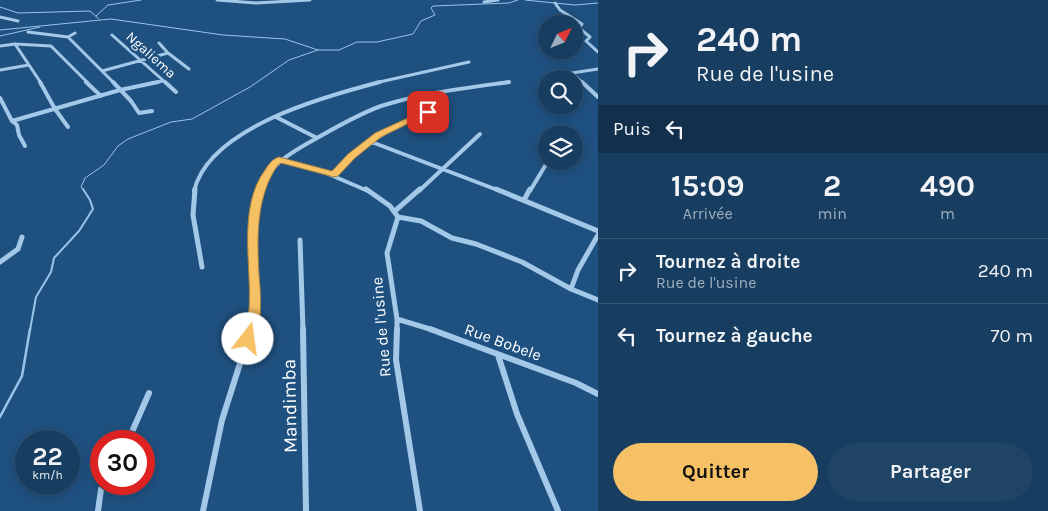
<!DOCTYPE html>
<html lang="fr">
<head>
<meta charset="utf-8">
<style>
  body { margin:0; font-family:Karla,sans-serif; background:#204466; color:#f1f3f6; height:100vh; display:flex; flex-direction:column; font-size:19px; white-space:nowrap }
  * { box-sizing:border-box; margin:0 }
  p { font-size:16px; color:#9eaebd }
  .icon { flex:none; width:28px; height:28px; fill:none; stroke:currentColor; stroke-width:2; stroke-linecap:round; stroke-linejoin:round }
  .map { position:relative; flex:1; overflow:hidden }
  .side { display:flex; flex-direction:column; background:#173d60; width:450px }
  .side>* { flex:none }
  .hud { background:#173d60; color:#f1f3f6; overflow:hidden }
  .needle { width:32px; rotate:47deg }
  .tools { position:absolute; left:538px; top:15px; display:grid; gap:10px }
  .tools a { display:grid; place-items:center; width:45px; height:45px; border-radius:50%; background:#173d60; box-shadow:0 2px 12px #0003,0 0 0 1px #365675; font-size:25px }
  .speed { position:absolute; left:15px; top:430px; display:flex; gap:10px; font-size:25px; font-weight:700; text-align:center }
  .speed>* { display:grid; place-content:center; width:65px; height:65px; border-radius:50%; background:#173d60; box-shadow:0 2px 12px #0003,0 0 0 1px #365675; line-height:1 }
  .speed small { font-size:12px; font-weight:400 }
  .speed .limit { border:8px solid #d22; background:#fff; color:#111 }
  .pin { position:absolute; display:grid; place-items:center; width:42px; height:42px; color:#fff; margin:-21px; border-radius:10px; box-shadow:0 2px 8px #0006 }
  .me { position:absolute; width:55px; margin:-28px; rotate:15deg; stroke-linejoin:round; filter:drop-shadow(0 0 4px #0008) }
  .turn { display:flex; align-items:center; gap:18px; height:105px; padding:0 15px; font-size:22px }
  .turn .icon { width:65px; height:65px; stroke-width:2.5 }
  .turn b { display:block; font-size:35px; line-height:42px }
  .then { display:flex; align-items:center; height:48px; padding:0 15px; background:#0003; gap:10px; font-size:19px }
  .eta { display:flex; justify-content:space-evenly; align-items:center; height:85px; text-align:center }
  .eta b { font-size:30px; font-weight:700; line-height:35px }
  .button { display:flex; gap:10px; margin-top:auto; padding:10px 15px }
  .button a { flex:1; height:58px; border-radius:30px; background:#f6c164; color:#111; font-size:20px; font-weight:700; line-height:58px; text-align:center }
  .button a+a { background:#204466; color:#f1f3f6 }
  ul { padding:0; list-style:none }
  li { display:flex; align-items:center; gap:15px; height:65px; padding:0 15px; border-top:1px solid #365675 }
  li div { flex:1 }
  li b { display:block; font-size:19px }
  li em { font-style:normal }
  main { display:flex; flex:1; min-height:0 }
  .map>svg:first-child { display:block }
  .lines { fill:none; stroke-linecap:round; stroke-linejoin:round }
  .stream-far2 { stroke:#98c4ea; stroke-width:1 }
  .stream-far1 { stroke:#98c4ea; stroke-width:2 }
  .stream { stroke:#98c4ea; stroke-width:2.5 }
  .minor-far3 { stroke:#a4c8e8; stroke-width:3 }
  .minor-far2 { stroke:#a4c8e8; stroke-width:4 }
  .minor-far1 { stroke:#a4c8e8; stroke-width:5 }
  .minor { stroke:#a4c8e8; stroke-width:6 }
  .route { fill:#f6c164; stroke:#a07d41 }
  .labels { text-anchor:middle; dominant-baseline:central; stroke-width:5; stroke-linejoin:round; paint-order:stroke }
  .far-street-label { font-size:14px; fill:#fff; stroke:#1f5180 }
  .street-label { font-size:16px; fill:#fff; stroke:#1f5180 }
  .near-street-label { font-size:19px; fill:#fff; stroke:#1f5180 }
</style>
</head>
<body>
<main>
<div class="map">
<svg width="598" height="511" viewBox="0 0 598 511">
  <rect width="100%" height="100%" fill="#1f5180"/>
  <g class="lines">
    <path class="stream-far2" d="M525,0L575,5L598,3
      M0,7L18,13L90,11L99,19
      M96,16L108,5L141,0
      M0,30L111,19L223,35L285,39L318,50H339L357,42H377L413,34L421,21L435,15L431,8L433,6L509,3L518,0
      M0,36L40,27
      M84,191L81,187L85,178L104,165L118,146L128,139L171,122L192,119L250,87L289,60L318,50"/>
    <path class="stream-far1" d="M30,330L36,297L51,272L54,258L79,231L93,209L90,200L83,189"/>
    <path class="stream" d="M0,417L22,376L30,329"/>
    <path class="minor-far3" d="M217,0L256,3L310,0
      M484,2L498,0
      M555,3L560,10L582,24L579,28L590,37L586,41L598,52
      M0,17L18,21
      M28,32L68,37
      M75,33L68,37L114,83
      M112,35L166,83
      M159,43L168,53
      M15,44L41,83
      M0,46L15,44L51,46L88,83
      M0,70L29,65
      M102,71L168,53L189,69
      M572,73L583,83
      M572,73L598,69
      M152,83L163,81
      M375,83L469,62
      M500,83L509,82"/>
    <path class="minor-far2" d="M40,82L55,109L68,127
      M86,82L101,96
      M113,82L131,101L139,113L152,111
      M165,82L176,92
      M582,82L598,97
      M0,98L12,121L17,125L19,135L25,146
      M276,117L317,138
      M12,121L120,90L158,82
      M369,141L500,191
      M279,160L326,173L368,191
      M334,174C361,145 391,127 428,112
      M194,191C209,127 326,96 380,82
      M260,191C270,163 292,152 317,138C338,126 359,114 381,106C422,93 466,88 509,82
      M419,191L480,134
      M530,191L548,161"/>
    <path class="minor-far1" d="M195,189L193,215L202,267
      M366,189L390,206L398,217L387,253L397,319V330
      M496,189L598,231
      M524,200L530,189
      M396,210L420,189
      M398,217L421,221L452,238L476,244L522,262L571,289
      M598,235L578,270L571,289L598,300
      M300,240L303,330
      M0,262L18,249L22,237
      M397,319L433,330
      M251,330L255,305L253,236L260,189"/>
    <path class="minor" d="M303,329L306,511
      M397,329L396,360L420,511
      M430,329L576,383L598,394
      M498,355L517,414L558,511
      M128,441L149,393
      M98,511L101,489L104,484
      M203,511L222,420L251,329"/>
  </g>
  <path class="route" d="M425,110L432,112L381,137L355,158L338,176L334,177L281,163L278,165C256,196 257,238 259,274C261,297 263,321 253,343L248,345L243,343L241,339C244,330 248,319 249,309C252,266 237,208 265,170C269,164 272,159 279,157L332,171L348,154L375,133Z"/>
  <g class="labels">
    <g class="far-street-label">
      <text transform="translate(151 55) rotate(42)">Ngaliema</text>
    </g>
    <g class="street-label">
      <text transform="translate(381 327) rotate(-95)">Rue de l'usine</text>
      <text transform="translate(503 342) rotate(20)">Rue Bobele</text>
    </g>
    <g class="near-street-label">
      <text transform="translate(290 406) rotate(-91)">Mandimba</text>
    </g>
  </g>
</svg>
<div class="tools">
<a><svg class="needle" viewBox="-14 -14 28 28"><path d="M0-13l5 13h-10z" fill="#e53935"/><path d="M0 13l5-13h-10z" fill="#9eaebd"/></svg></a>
<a><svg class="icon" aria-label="search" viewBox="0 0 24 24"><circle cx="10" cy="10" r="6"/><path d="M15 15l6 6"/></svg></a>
<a><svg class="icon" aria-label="layers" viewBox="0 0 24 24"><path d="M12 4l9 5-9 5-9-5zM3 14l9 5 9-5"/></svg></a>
</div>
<div class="speed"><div>22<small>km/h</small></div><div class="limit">30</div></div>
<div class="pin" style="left:428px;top:112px;background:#d93025"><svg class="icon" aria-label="arrive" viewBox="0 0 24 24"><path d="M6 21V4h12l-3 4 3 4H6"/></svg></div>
<svg class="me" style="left:248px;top:339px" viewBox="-20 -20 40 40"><circle r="19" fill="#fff"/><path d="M0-13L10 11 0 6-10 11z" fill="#f6c164"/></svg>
</div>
<section class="side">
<div class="hud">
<div class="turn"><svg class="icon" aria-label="right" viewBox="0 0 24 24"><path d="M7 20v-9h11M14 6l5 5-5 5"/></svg><div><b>240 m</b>Rue de l'usine</div></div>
<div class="then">Puis<svg class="icon" aria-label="left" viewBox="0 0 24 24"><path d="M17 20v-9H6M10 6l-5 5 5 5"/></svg></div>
</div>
<div class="eta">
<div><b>15:09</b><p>Arrivée</p></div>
<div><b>2</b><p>min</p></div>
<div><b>490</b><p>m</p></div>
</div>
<ul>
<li><svg class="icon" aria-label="right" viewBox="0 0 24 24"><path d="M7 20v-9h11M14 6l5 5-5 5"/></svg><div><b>Tournez à droite</b><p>Rue de l'usine</p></div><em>240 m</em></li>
<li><svg class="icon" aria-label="left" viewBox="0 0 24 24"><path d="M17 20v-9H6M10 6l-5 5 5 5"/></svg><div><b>Tournez à gauche</b></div><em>70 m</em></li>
</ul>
<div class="button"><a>Quitter</a><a>Partager</a></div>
</section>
</main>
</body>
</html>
